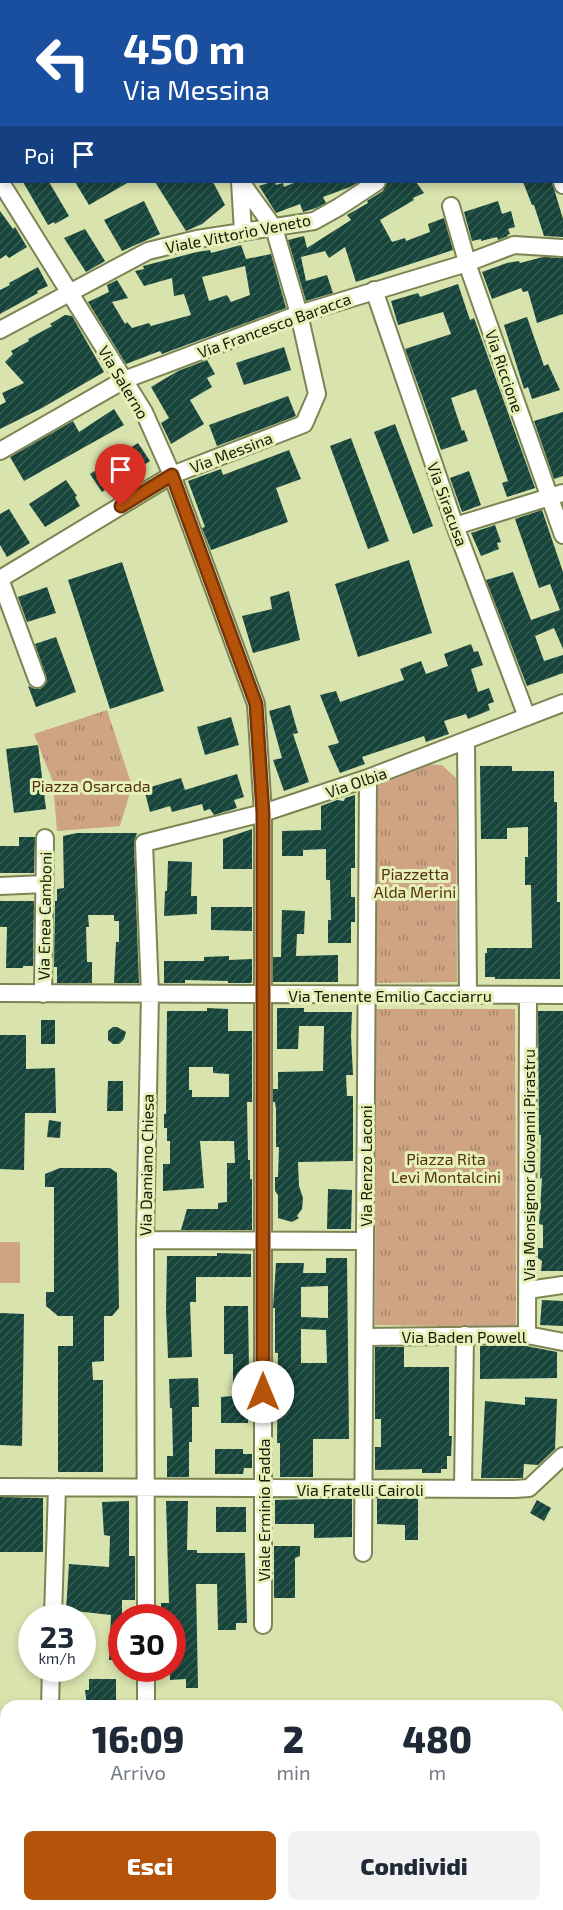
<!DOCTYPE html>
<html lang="it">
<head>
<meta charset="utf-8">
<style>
  body { margin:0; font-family:"Exo 2",sans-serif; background:#f2f2f3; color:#1f2937; height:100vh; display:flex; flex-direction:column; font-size:22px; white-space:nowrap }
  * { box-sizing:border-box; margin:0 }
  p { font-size:20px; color:#747a83 }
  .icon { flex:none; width:33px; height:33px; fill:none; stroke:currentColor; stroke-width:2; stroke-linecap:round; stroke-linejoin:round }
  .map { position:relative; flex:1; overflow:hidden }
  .sheet { position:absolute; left:0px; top:1700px; width:564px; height:212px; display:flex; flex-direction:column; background:#fff; border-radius:18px 18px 0 0; box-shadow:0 3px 9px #0003 }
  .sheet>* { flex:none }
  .top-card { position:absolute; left:0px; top:0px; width:564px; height:183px; box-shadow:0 3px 9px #0003; background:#1a4fa0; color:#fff; overflow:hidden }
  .speed { position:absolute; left:18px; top:1604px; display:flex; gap:12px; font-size:30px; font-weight:700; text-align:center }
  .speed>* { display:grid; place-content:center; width:78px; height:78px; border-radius:50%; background:#fff; box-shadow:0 3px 9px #0003; line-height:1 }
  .speed small { font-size:15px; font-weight:400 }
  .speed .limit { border:9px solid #d22; background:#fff; color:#111 }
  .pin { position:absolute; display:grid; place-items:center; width:51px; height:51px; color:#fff; margin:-62px -26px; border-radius:50% 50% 50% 0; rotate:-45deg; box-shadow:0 0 6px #0007 }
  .pin .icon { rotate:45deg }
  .me { position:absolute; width:66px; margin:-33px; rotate:0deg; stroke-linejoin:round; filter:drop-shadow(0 0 4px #0008) }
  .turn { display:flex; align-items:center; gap:21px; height:126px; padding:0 24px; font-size:27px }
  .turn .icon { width:78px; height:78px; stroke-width:2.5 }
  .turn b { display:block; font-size:42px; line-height:51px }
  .then { display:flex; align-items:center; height:57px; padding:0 24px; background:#0003; gap:12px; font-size:22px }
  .eta { display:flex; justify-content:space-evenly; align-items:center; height:102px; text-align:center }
  .eta b { font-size:36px; font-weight:800; line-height:42px }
  .button { display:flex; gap:12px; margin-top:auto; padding:12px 24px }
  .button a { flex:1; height:69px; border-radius:9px; background:#b45309; color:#fff; font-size:24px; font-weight:800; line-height:69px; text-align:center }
  .button a+a { background:#f2f2f3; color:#1f2937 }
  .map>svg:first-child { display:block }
  .green { fill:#cfa485 }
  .park { fill:url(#park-tufts) }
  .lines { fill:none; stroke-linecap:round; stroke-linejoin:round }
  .stream { stroke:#89cbf5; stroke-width:4.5 }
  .building { fill:url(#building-hatch); fill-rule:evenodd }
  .street-casing { stroke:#7c8552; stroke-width:20 }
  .street { stroke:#fff; stroke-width:16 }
  .route-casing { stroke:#753606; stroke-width:15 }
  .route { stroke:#b45309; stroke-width:10 }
  .labels { text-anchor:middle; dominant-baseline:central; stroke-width:6; stroke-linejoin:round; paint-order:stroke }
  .street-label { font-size:16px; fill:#171a06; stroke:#e6f1b9 }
  .park-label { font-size:16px; fill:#573010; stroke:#e6f1b9 }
</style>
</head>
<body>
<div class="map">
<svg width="563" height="1910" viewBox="0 0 563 1910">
  <defs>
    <pattern id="park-tufts" width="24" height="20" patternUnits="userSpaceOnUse" patternTransform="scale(1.5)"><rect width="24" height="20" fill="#cfa485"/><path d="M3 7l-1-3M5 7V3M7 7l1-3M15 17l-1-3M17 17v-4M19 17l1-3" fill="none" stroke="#a7856b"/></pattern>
    <pattern id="building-hatch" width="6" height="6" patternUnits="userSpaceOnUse" patternTransform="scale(1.5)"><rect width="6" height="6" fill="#17453b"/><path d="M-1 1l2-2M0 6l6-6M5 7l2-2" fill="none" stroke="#375c53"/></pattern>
  </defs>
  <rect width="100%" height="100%" fill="#d9e3ad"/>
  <path class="green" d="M0,1242H20V1283H0Z"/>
  <path class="park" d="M327,0H477L327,2Z
    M107,710L132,786L120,826L57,831L53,782L34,734Z
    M424,764L442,765L456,778L457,982L373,983L375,782Z
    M376,1009H515L516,1327L375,1325Z"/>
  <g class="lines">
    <path class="stream" d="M0,1844L6,1849
      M80,1905L91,1910"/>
  </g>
  <path class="building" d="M23,182H49L69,216L55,224L54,222L48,225Z
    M75,182H129L89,205Z
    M155,182H213L225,205L202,224L186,231Z
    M271,182H275L276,185L283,183L284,187L296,182H359L350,187L323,197L326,203L316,208L303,212L300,204L276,213L259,186Z
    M387,182H416L424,193L413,198L414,200L380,220L392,242L405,238L406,241L430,232L428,224L444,218L453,250L356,282L345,247L329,258L325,251L301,257L306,281L327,275L333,293L306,301L288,240L304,236L307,248L351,220L347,215L368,203L367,201L383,191Z
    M523,182H552L563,219V237L544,236L534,205H532Z
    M144,201L160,234L122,251L104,220Z
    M498,201L502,214L511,211L515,227L508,229L510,234L507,235L508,236L498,240L497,237L481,241V239L472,241L464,212Z
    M0,211L13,229L15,227L27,247L9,258L6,255L0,259Z
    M85,229L105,261L86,272L64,238Z
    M241,245L246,259L271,254L286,308L162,354L160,351L126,364L88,302L109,292L107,285L117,280L128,298L112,302L125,324L127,322L132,328L149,323L151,326L191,315L184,294L174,296L172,278L144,286L135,271L144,269L143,266L197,252L210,250L211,253ZM245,266L250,295L231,302L227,295L209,301L202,277Z
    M543,257L563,258V314L537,323L528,291L523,292L521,288L492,299L482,272L507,263L519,261L520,263Z
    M38,267L48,286L37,291L38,293L0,314V290L10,285L9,283Z
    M458,284L470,320L474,318L535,488L507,497L502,483L508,481L476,389L451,398L462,431L464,430L468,441L441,450L418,385L405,349L451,334L443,312L398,325L391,301L418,293L420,297Z
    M65,315L72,316L104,372L42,408L0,429V405L6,402L2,393L24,383L5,362L13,354L11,351L29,341L28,339L52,326L50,324Z
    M527,317L544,366L548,364L560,390L532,399L528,387L524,389L504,325Z
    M284,347L291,370L244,385L236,363Z
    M207,360L215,374L207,378L212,387L190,400L204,424L171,444L161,423L169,418L151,387L178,371Z
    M288,396L296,416L217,446L209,425Z
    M114,409L124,425L24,481L10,457L73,421L79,432Z
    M563,412V476L554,479L534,421Z
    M395,424L433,526L413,534L374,432Z
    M351,438L389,541L368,549L330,446Z
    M138,443L150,461L102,492L90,474Z
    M289,450L301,479L276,488L288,522L211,550L202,528L205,527L188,481L221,469L223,475Z
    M469,471L481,505L462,512L450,478Z
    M66,480L77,496L75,497L80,506L45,527L29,504Z
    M9,509L30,543L7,557L0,545V514Z
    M542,510L563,572V649L554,628L535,636L544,661L563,655V673L527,686L486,580L513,572L531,620L560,610L550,584L539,588L515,519Z
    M495,525L501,542L497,543L499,549L481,556L471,533Z
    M409,560L432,633L358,657L335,584Z
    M122,562L164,691L110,709L68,580Z
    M47,587L56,613L27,622L18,597Z
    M289,591L300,640L253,653L242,616L272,609L270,597Z
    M56,637L76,692L36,707L28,686L35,689H40L45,685L47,680L35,644Z
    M471,644L474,652L478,651L483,665L471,669L478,692L489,688L494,702L488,704L490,710L468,719L466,714L444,721L449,734L426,742L424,736L362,757L365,764L340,773L328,746L339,743L320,695L336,691L340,702L404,680L400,669L421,661L426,674L448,666L444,654Z
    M290,705L298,733L293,734L309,782L284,791L273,760L282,758L269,711Z
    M231,717L239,745L205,755L197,727Z
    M38,745L46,809L14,813L6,749Z
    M480,766H512V771H554V802H557V902H560V979H495V977H485V953H487V948H532L531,885H525V857H528V827L507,828V839H481Z
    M237,774L244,797L234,800L237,808L214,815L210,809L204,811L202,804L172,812L170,806L150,812L144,789L181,778L185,790Z
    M355,795V868H351V897H355V922H351V943H328V920H331L330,880H326V849L303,850V856H282V831L321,830V806L337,800L344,801L345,798Z
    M252,829V869H223V839Z
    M77,833H137L134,843L139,983H114L116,942H119V921H114V915H88L89,927H86L87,962H92V983H57V967H54L55,901H57V889L64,888L63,836Z
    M19,837H35L34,873H0V846H19Z
    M168,861L192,862L191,896H197V914L164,916L165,891H167Z
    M0,901H34L33,966H23V968H6L7,927H0Z
    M211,907H252V931L211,930Z
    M282,910L305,911L304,934H297L296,956L338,955V982H273V957H281Z
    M229,956V960L252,959V982L251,983H228V981L185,980V983H164V961H204V957Z
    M207,1008L228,1009V1031H252V1102H247L248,1160H250V1179H252V1230H181L187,1209H218V1203L227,1202V1163H235L234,1141H200L204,1188L163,1191V1164H170V1141H167V1128H164V1114H166L167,1011H207ZM189,1067H213V1073L229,1074V1097H192V1090H189Z
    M277,1008H304V1012H352L351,1036L353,1075H346L347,1096H353V1161L298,1162L299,1186L303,1198L302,1209L297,1216L299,1218L292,1222L278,1218V1195L275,1191V1177H278L279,1147H276V1109L275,1102H273V1089H278V1072L323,1071L324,1026H299L298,1049H277Z
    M538,1011H563V1271H541L542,1261L538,1258V1248H543V1225L539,1224L542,1178L540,1179L541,1135H539Z
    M41,1020H55V1044H41Z
    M113,1027H117L126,1032L124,1039L119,1044H113L108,1040V1031Z
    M0,1035H26V1069L55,1068L56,1113H25L24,1170L0,1169Z
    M108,1081H123V1111H107Z
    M49,1120L61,1122L60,1138L47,1137Z
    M60,1168H110L117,1173L119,1308L112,1316H104V1361L92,1362L93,1380H103V1472H58V1346H73V1316H58L46,1306V1292H54V1187H45V1174Z
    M328,1189L352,1190L351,1229H327Z
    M217,1253L251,1254V1277H196V1302H190L192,1357L168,1358L166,1310L167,1256H217Z
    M326,1258H347L349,1439H313V1477H280V1443H277L278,1353H275V1308H273L276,1263H304L303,1273H326ZM328,1286V1318L301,1317V1287ZM301,1329L326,1330L327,1363H301Z
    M542,1300L563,1301V1326L540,1325Z
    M224,1306H248L249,1369H252V1395H247L248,1423H221V1397L233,1396V1354H224Z
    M0,1313L24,1314L22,1446L0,1445Z
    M480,1346H526L557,1352V1378L480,1379Z
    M375,1347H404V1367H449V1436H452L451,1456H447V1469H441V1473H422V1469L375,1470V1447H381V1419H375Z
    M198,1378L199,1407H192V1442H189V1477H167V1456H173L172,1408H170L169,1379Z
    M525,1397L557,1399L555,1449L538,1465L524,1464L523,1478H481L485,1401L525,1405Z
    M215,1449H243V1454H252V1468H244L243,1474H215Z
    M0,1497L43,1498V1552H0Z
    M314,1499H352V1537L314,1538V1524H275V1500Z
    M377,1499H418V1540H405V1525L377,1524Z
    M537,1500L551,1508L544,1521L530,1513Z
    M129,1501V1556H135V1600H122V1660H109L111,1615L66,1610L69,1564L109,1567L110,1536L104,1535L102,1502Z
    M166,1501H188L187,1550H197V1553H245L247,1623H236V1630H218L217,1584H196L198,1688H186V1679L170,1680V1668H172V1617H161V1603H169Z
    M216,1507H246V1532H216Z
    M274,1546H300V1556L295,1558V1598H274Z
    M89,1679H116V1706H87L85,1690H89Z"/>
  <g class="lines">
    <defs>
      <path id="street" d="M170,2L173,0
        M514,2L520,0
        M0,96L2,95
        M562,111H563
        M0,181L144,412L172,475L256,704L263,813V1625
        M240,182L243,232
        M562,182L563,185
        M451,206L469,269L563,535
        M374,290L455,526L527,717
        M0,330L148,251L197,239L314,221L339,207L377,182
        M0,451L124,380L299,314L467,263L514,245L563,248
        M455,526L563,493
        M0,579L172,475L304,424L317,394L299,314L274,228L241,182
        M0,579L37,679
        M466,741L468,995
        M0,886L44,884
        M0,993L563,995
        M43,994L45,838
        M145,1240L365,1241
        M528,1290L563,1285
        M527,1335L528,995
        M365,1337L527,1335L563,1342
        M0,1487L515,1489L529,1488L563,1456
        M463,1489L465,1335
        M363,1553L368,778
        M53,1617L57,1487
        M146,1617L145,1240L150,994L144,843L263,813L368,778L563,703
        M146,1668V1706
        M50,1706L51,1668"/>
    </defs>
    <use href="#street" class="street-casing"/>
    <use href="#street" class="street"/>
  </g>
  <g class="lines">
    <defs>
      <path id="route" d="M121,506L172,475L256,704L263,813V1392"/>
    </defs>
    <use href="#route" class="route-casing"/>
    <use href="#route" class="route"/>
  </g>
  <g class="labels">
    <g class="street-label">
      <text transform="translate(238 233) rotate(-11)">Viale Vittorio Veneto</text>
      <text transform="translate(274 325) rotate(-20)">Via Francesco Baracca</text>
      <text transform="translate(505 371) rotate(71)">Via Riccione</text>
      <text transform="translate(124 382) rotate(59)">Via Salerno</text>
      <text transform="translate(231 452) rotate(-21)">Via Messina</text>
      <text transform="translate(448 504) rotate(70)">Via Siracusa</text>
      <text transform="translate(356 782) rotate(-19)">Via Olbia</text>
      <text transform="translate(44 916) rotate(-89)">Via Enea Camboni</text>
      <text x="390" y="995">Via Tenente Emilio Cacciarru</text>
      <text transform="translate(146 1165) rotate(-89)">Via Damiano Chiesa</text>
      <text transform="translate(528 1165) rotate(-90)">Via Monsignor Giovanni Pirastru</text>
      <text transform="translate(365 1166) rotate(-90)">Via Renzo Laconi</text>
      <text x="464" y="1336">Via Baden Powell</text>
      <text x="360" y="1489">Via Fratelli Cairoli</text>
      <text transform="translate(263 1510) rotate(-90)">Viale Erminio Fadda</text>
    </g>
    <g class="park-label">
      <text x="91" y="785">Piazza Osarcada</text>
      <text x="415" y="873">Piazzetta<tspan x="415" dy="18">Alda Merini</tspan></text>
      <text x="446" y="1158">Piazza Rita<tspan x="446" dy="18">Levi Montalcini</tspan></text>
    </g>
  </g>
</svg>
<div class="speed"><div>23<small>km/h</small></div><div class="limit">30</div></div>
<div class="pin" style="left:121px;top:506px;background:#d93025"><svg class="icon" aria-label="arrive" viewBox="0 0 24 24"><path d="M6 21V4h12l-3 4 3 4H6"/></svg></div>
<svg class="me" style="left:263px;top:1392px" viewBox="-20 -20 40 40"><circle r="19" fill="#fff"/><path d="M0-13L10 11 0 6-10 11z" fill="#b45309"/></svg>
<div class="top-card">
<div class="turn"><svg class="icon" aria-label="left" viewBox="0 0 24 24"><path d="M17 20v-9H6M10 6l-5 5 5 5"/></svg><div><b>450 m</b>Via Messina</div></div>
<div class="then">Poi<svg class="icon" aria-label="arrive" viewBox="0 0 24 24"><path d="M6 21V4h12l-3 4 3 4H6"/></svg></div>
</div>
<section class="sheet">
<div class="eta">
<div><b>16:09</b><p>Arrivo</p></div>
<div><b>2</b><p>min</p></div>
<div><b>480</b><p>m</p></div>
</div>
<div class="button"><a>Esci</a><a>Condividi</a></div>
</section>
</div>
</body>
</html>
